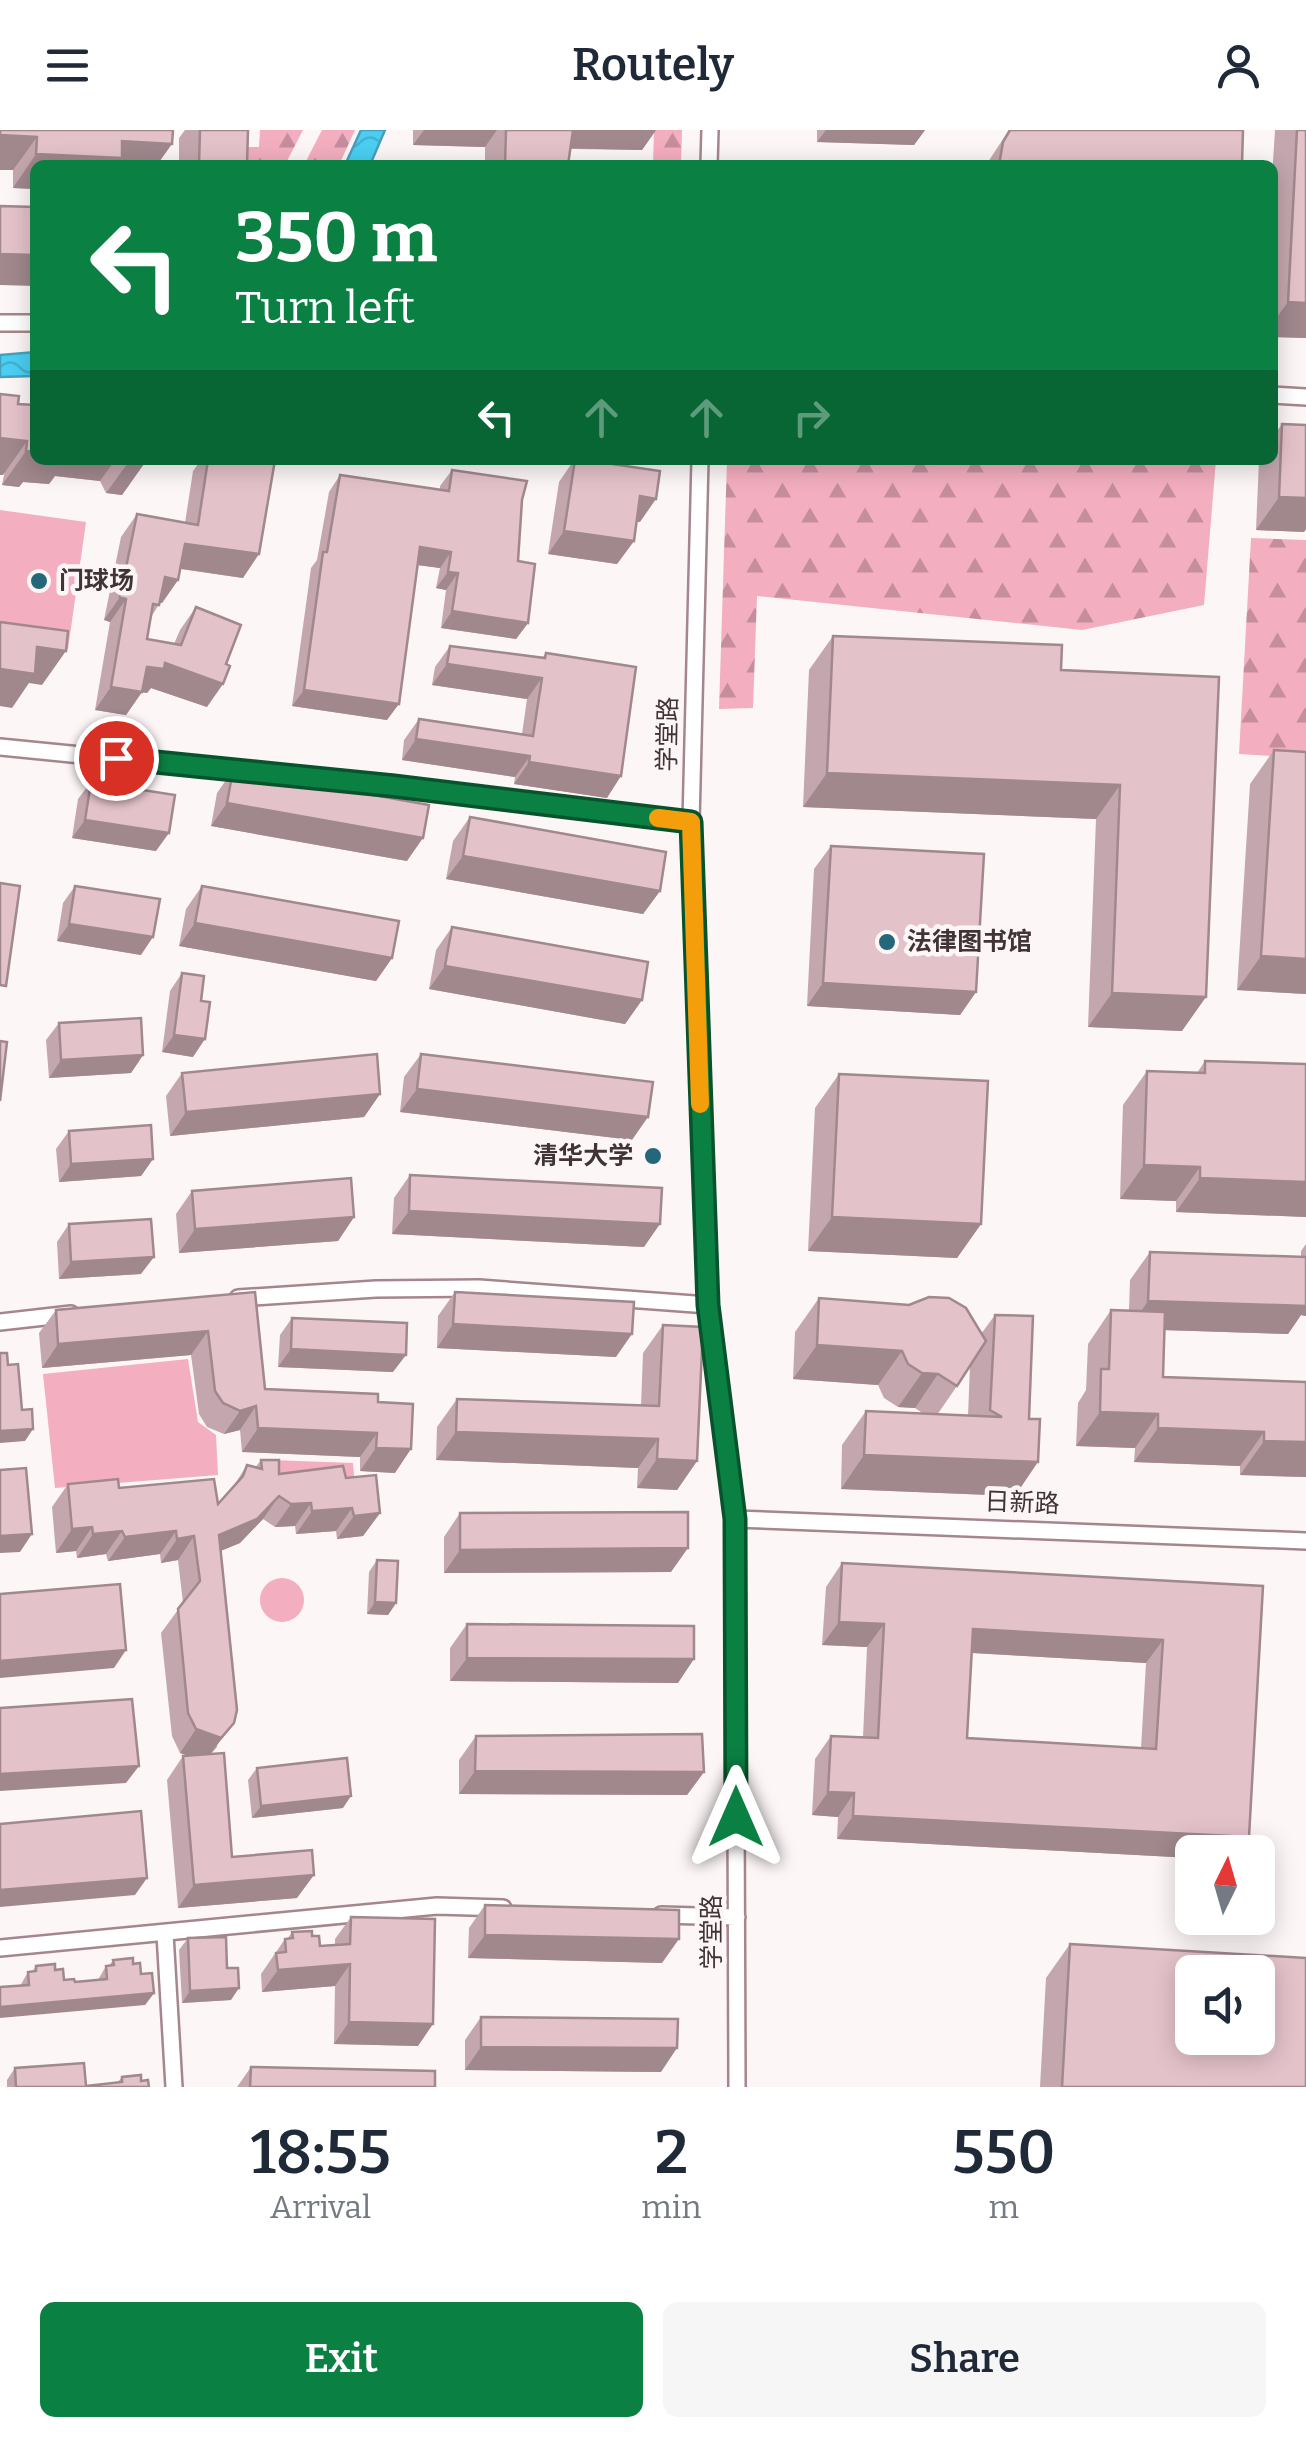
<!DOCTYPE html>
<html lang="en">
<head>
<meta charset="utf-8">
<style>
  body { margin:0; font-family:Bitter,"Noto Sans SC",serif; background:#f6f6f7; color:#1f2937; height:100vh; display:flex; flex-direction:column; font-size:38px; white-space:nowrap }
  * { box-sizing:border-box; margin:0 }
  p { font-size:32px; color:#747a83 }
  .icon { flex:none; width:55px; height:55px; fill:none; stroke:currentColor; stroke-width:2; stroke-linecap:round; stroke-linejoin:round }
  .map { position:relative; height:1957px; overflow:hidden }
  .drawer { display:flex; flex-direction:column; background:#fff; flex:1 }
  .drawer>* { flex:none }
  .hud { position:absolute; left:30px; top:30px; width:1248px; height:305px; border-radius:15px; box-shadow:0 5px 25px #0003; background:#0b8043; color:#fff; overflow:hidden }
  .needle { width:65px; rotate:5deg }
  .controls { position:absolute; left:1175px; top:1705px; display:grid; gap:20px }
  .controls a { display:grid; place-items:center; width:100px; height:100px; border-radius:15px; background:#fff; box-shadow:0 5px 25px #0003; font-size:50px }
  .pin { position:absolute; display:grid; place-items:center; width:85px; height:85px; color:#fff; margin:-42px; border:5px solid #fff; border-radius:50%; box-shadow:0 2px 10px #0007 }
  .me { position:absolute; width:110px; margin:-55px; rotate:0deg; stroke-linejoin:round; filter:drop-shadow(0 0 8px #0008) }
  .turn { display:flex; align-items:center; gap:35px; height:210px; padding:0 40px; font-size:45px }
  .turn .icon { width:130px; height:130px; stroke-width:2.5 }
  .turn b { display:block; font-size:70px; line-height:85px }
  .lanes { display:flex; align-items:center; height:95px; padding:0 40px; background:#0003; justify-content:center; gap:50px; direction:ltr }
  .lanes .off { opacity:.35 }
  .eta { display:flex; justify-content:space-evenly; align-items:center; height:170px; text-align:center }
  .eta b { font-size:60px; font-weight:600; line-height:70px }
  .primary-button { display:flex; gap:20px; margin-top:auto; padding:20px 40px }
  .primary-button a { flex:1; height:115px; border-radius:15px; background:#0b8043; color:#fff; font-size:40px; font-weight:600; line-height:115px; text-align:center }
  .primary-button a+a { background:#f6f6f7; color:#1f2937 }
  header { display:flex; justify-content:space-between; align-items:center; height:130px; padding:0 40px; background:#fff; font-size:45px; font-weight:600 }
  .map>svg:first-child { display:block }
  .green { fill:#f3aebf }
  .forest { fill:url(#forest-firs) }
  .water { fill:url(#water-waves); stroke:#47a0bb; stroke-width:2.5 }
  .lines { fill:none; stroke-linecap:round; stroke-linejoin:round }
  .minor-casing { stroke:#a6868d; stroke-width:20 }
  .minor { stroke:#fff; stroke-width:15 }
  .wall { fill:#c4a7ae; fill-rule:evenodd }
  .shaded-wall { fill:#a0888d }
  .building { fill:#e4c2ca; stroke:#a0888d; stroke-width:2.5; fill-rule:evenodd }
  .route-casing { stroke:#07532c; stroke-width:25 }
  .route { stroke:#0b8043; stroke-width:18 }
  .slow { stroke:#f59e0b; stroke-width:18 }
  .poi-dot { fill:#24677a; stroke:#fdf6f7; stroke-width:4 }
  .labels { text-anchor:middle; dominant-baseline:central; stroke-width:9; stroke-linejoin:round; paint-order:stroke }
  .poi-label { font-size:25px; font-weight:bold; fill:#413437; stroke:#fdf6f7; text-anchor:start }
  .street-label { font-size:25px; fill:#413437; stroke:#fdf6f7 }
</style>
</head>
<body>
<header><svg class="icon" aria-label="menu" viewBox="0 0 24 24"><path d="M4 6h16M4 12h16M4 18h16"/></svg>Routely<svg class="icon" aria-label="person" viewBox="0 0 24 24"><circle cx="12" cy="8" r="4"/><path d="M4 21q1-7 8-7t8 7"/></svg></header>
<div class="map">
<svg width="1306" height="1957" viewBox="0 0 1306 1957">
  <defs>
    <pattern id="forest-firs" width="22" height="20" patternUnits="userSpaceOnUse" patternTransform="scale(2.5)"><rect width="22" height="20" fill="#f3aebf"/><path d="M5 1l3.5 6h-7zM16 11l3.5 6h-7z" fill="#c68e9c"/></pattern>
    <pattern id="water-waves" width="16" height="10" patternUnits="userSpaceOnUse" patternTransform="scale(2.5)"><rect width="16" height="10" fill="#4acff3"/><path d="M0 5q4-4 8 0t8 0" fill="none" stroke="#42b2d1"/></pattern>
  </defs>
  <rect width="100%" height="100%" fill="#fdf6f7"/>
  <path class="green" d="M0,380L86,392L68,519L0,510Z
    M188,1229L198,1292L216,1305L218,1345L55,1358L43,1244Z
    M271,1330L353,1333L354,1346L374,1347L273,1361Z
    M260 1470a22 22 0 1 1 44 0a22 22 0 1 1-44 0Z"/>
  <path class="forest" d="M260,0H303L285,35H231V17H259Z
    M322,0H355L339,35H304Z
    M654,0H682L681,35H653Z
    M727,330H1216L1204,475L1082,500L757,466L753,578L719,579Z
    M1251,408L1306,410V628L1239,624Z"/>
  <path class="water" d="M361,0H385L370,35H345Z
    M35,222V246L0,247V225Z"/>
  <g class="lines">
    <defs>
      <path id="minor" d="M709,35L710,0
        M0,193H35
        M1272,265L1306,267
        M700,330L691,692L708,1175L735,1389L737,1957
        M0,617L394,656L691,692
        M238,1168L376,1159L479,1158L708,1175
        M0,1192L71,1184
        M735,1389L1306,1411
        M661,1785L737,1787
        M165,1804L174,1957
        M0,1818L437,1776L503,1778"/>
    </defs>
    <use href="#minor" class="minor-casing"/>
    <use href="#minor" class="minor"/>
  </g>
  <path class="wall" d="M173,0L35,35V59L13,58V40L0,5Z
    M185,0H248L247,35H179V8Z
    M413,0H656L642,20L571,19L568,35H485V17L413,15Z
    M817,0H925L914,15L817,12Z
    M1009,0H1243L1242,35H986Z
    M1275,0H1306V208L1272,207V47Z
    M18,274L35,330H146V331L122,365L106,363L100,351L55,346L49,354L23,352L19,357L2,355Z
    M1282,294L1306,295V399L1304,402L1256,400L1259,330H1272V308Z
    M201,330H275L243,448L180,439L178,450L162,473H160L151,487L147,509L174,514L180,500L196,477L207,577L151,558L147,563L142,562L126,585L95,580L110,492L104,490L121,407L137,384L185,393L193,341Z
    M574,330H585L640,392H637L634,411L617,434L548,424L559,352Z
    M452,340L522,370L518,431L528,493L516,509L441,498L446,460L436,458L440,438L418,435L387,590L292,576L311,438L317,430L329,362L340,345L440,360V356Z
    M833,506L1061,540L1219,547L1182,901L1088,897L1096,689L803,677L809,540Z
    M450,516L543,527L546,523L607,668L514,654L515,647L402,630L404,610L419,589L522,604L527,569L432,555L435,537Z
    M1274,620L1306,622V864L1237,860L1250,654Z
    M233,640L407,731L211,696L217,663Z
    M91,652L156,721L72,708L78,669Z
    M470,687L660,761L643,784L446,749L453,711Z
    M831,716L976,862L960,885L807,876L814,739Z
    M75,756L141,825L57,811L63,773Z
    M202,756L392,828L376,851L179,816L186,779Z
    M452,797L642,870L625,894L429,859L436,820Z
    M182,843L193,927L162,922L170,861Z
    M59,893L143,925L131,943L49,948L46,910Z
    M421,924L632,1010L400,982L404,947Z
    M1205,931L1306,934V1087L1176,1082V1071L1120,1069L1123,975L1147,941L1197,943Z
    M182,943L380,964L364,987L170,1006L166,966Z
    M839,944L981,1094L957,1128L808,1121L815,978Z
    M69,1001L153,1029L141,1046L59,1052L56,1019Z
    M410,1045L644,1117L392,1104L394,1068Z
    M192,1061L354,1087L338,1111L179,1123L176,1084Z
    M69,1094L141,1144L59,1149L57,1112Z
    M1306,1114V1186L1301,1185L1288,1204L1164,1200L1163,1247L1306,1252V1347L1240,1345V1336L1134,1332L1135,1318L1076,1316L1078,1273L1086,1260L1088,1214L1111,1180H1129L1130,1150L1150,1122L1301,1127V1121Z
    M255,1162L265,1259L378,1272L395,1343L360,1341V1327L242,1322L240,1300L224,1304L207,1297L199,1284L191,1225L42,1238L39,1203L56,1180Z
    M455,1162L616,1227L437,1218L438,1186Z
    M819,1168L981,1204L995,1185L1015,1366L841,1359L842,1315L866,1281L924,1284L915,1278L898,1277L884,1268L878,1255L793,1249L795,1202ZM970,1235L968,1286L937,1285L957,1256Z
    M292,1188L393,1242L278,1237L280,1205Z
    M663,1195L697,1331L677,1360L637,1358L638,1338L436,1330L437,1297L457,1269L641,1275L643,1223Z
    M261,1330L279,1344L346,1348L380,1383L363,1406L337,1409L336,1401L296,1404L295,1396L275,1397L263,1389L240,1413L221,1421L217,1617L211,1624L232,1727L297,1768L178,1778L167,1650L183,1626H190L180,1623L172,1606L161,1503L183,1473L178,1430L161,1433L160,1424L108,1431L106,1424L77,1428L76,1421L56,1423L52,1377L68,1354L119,1358L218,1374L231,1360L247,1335L255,1338Z
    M460,1383L671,1442L444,1443V1407Z
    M377,1430L396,1473L388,1485L367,1484L369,1442Z
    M842,1433L1263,1456L1249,1707L1238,1722H1192V1728L837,1709L838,1687L812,1685L815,1629L831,1606L863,1607L867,1517L822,1515L826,1457ZM971,1523L1146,1533L1141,1618L967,1608Z
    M467,1494L678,1553L450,1551V1518Z
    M476,1606L704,1642L687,1665L459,1664V1630Z
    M257,1638L343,1678L252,1688L248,1650Z
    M485,1775L662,1833L468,1828L469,1798Z
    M351,1787L418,1916L334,1914L335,1856L262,1862L261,1844L285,1809L288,1808L292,1802L312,1806L320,1816L335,1815V1809Z
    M188,1808L227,1838L231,1870L182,1873L179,1820Z
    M1070,1814L1306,1957H1040L1046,1848Z
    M113,1830L133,1834L141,1844L154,1863L145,1875L20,1856L28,1842H32L36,1836L55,1840L64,1850L75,1852L98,1850L106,1836H109Z
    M481,1887L661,1942L465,1940V1910Z
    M251,1937L435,1957H237Z
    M15,1938L86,1956L117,1953L122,1947L141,1951L149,1957H7V1950Z"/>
  <path class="shaded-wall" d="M424,0H497L485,17L413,15Z
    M567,0H656L642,20L554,18Z
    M826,0H925L914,15L817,12Z
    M0,5L37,7L13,40H0Z
    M122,11L172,14L157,35H35V59L13,58L36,24Z
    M0,124L35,125V156L0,155Z
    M1288,172L1306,173V208L1272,207V194Z
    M0,308L27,311L3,345H0Z
    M26,321L35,322V330H115L100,351L55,346L49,354L23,352L19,357L2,355Z
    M130,330L146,331L122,365L106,363Z
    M640,366L656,369L640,392L624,389Z
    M1279,367L1306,368V399L1304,402L1256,400Z
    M564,401L634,411L617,434L548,424Z
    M185,414L259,424L243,448L169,437Z
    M420,417L451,422L440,438L409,434Z
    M448,442L458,443L446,460L436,458Z
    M165,447L178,450L162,473L149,470Z
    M120,467L126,469L110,492L104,490Z
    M452,481L528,493L516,509L441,498Z
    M37,517L66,521L42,555L29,553L12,578L0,576V539Z
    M165,533L223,554L207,577L151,558L147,563L130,560L147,537Z
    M447,534L542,548L527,569L432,555Z
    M111,557L142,562L126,585L95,580Z
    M304,560L399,574L387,590L292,576Z
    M416,609L530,626L515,647L402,630Z
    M529,632L621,646L607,668L514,654Z
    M827,643L1120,655L1096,689L803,677Z
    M227,673L423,708L407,731L211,696Z
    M85,690L169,703L156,721L72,708Z
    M463,726L660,761L643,784L446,749Z
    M195,793L392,828L376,851L179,816Z
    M69,794L153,807L141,825L57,811Z
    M1261,826L1306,829V864L1237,860Z
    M445,836L642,870L625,894L429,859Z
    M823,853L976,862L960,885L807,876Z
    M1112,863L1206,867L1182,901L1088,897Z
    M174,905L205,909L193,927L162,922Z
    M143,925L131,943L49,948L61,930Z
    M417,959L648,987L632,1010L400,982Z
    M380,964L364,987L170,1006L186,982Z
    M153,1029L141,1046L59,1052L71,1034Z
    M1144,1035L1200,1037L1176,1071L1120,1069Z
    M1200,1048L1306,1052V1087L1176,1082Z
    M409,1081L660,1094L644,1117L392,1104Z
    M354,1087L338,1111L179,1123L195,1099Z
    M832,1087L981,1094L957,1128L808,1121Z
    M154,1127L141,1144L59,1149L71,1132Z
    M1306,1160V1186L1301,1185L1288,1204L1129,1199L1148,1171Z
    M453,1194L632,1204L616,1227L437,1218Z
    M208,1201L191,1225L42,1238L58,1214Z
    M817,1215L902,1221L878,1255L793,1249Z
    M291,1219L406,1225L393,1242L278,1237Z
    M922,1243L938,1244L915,1278L898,1277Z
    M256,1276L240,1300L224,1304L240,1281Z
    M1100,1282L1158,1284L1135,1318L1076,1316Z
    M258,1298L377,1303L360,1327L242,1322Z
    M1158,1298L1264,1302L1240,1336L1134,1332Z
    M33,1299L25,1311L0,1313V1301Z
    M456,1302L658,1309L638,1338L436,1330Z
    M1264,1311L1306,1312V1347L1240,1345Z
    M376,1318L411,1319L395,1343L360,1341Z
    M864,1325L1038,1332L1015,1366L841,1359Z
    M657,1329L697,1331L677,1360L637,1358Z
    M279,1366L263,1389L240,1413L203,1428L219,1405Z
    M311,1373L295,1396L275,1397L291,1374Z
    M352,1378L336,1401L296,1404L312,1381Z
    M380,1383L363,1406L337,1409L354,1386Z
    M92,1397L76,1421L56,1423L72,1399Z
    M122,1401L106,1424L77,1428L93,1404Z
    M176,1401L160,1424L108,1431L125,1407Z
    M32,1404L20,1422L0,1423V1406Z
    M194,1406L178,1430L161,1433L177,1409Z
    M688,1418L671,1442L444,1443L460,1420Z
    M375,1472L396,1473L388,1485L367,1484Z
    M839,1492L884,1494L867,1517L822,1515Z
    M973,1499L1163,1510L1146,1533L956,1522Z
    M126,1520L114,1538L0,1548V1531Z
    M467,1528L694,1529L678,1553L450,1551Z
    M234,1593L205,1631L180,1623L196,1599Z
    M139,1636L126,1653L0,1661V1644Z
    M475,1641L704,1642L687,1665L459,1664Z
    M828,1662L854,1663L838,1687L812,1685Z
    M351,1666L343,1678L252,1688L261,1676Z
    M853,1686L1249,1707L1238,1722H1192V1728L837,1709Z
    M314,1745L297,1768L178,1778L194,1755Z
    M147,1748L135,1765L0,1777V1760Z
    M485,1805L679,1809L662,1833L468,1828Z
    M350,1834L335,1856L262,1862L278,1840Z
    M239,1858L231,1870L182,1873L190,1861Z
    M154,1863L145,1875L0,1888V1877Z
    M349,1892L433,1894L418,1916L334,1914Z
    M481,1917L677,1918L661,1942L465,1940Z"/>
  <path class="building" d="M0,0H173L172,14L122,11V28L36,24L37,7L0,5Z
    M200,0H248L247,35H199Z
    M506,0H573L568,35H505Z
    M1010,0H1243L1242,35H999L1003,12Z
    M1297,0H1306V173L1288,172Z
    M0,76L35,77V125L0,124Z
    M0,264L19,266L18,274L35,275V322L26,321L27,311L0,308Z
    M1282,294L1306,295V368L1279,367Z
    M208,330H275L259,424L185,414L178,450L165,447L159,475L153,474L147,509L181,515L196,477L241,495L226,534L230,536L223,554L165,533L164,539L147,537L142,562L111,557L126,469L120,467L137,384L198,395Z
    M575,330H585L660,341L656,369L640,366L634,411L564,401Z
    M452,340L527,351L522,370L518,431L535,434L528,493L452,481L458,443L448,442L451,422L420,417L399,574L304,560L323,422H327L340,345L449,361Z
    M0,492L68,501L66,521L37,517L35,544L0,539Z
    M833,506L1062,515L1061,540L1219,547L1206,867L1112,863L1120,655L827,643Z
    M450,516L545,528L546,523L636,537L621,646L529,632L530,626L416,609L419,589L533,606L542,548L447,534Z
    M1274,620L1306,622V829L1261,826Z
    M233,640L429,675L423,708L227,673Z
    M91,652L175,665L169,703L85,690Z
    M470,687L666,722L660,761L463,726Z
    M831,716L984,724L976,862L823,853Z
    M0,753L20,756L6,856L0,855Z
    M75,756L160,769L153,807L69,794Z
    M202,756L399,791L392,828L195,793Z
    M452,797L648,832L642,870L445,836Z
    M182,843L204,846L201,871L210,872L205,909L174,905Z
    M141,888L143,925L61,930L59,893Z
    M0,911L7,912L0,971Z
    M377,924L380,964L186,982L182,943Z
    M421,924L653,952L648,987L417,959Z
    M1205,931L1306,934V1052L1200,1048V1037L1144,1035L1147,941L1205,943Z
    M839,944L988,951L981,1094L832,1087Z
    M151,995L153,1029L71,1034L69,1001Z
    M410,1045L662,1058L660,1094L409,1081Z
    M351,1048L354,1087L195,1099L192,1061Z
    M151,1089L154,1127L71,1132L69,1094Z
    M1150,1122L1306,1127V1176L1148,1171Z
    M255,1162L265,1259L378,1264V1272L413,1274L411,1319L376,1318L377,1303L258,1298L256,1276L240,1281L223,1273L215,1261L208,1201L58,1214L56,1180Z
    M455,1162L634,1172L632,1204L453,1194Z
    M929,1167L949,1168L966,1178L986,1211L957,1256L938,1244L922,1243L908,1234L902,1221L817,1215L819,1168L909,1175Z
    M1111,1180L1165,1182L1163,1247L1306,1252V1312L1264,1311V1302L1158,1298V1284L1100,1282L1101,1239H1109Z
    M995,1185L1033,1186L1029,1289H1040L1038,1332L864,1325L866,1281L1002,1287L990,1280Z
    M292,1188L407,1193L406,1225L291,1219Z
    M663,1195L703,1197L697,1331L657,1329L658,1309L456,1302L457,1269L659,1276Z
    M0,1223H7L8,1235L18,1234L22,1280L32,1279L33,1299L0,1301Z
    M261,1330H279V1344L343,1336L346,1348L376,1345L380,1383L354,1386L352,1378L312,1381L311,1373L291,1374L279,1366L257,1389L219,1405L237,1580L234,1593L221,1608L196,1599L188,1583L178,1479L200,1451L194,1406L177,1409L176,1401L125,1407L122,1401L93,1404L92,1397L72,1399L68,1354L118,1349L119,1358L214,1349L218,1374L243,1346L247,1335L262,1339Z
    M26,1338L32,1404L0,1406V1340Z
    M688,1382V1418L460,1420V1383Z
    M377,1430L398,1431L396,1473L375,1472Z
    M842,1433L1263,1456L1249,1707L853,1686L854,1663L828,1662L831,1606L878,1608L884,1494L839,1492ZM973,1499L1163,1510L1156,1619L967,1608Z
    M120,1454L126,1520L0,1531V1464Z
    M467,1494L694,1496V1529L467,1528Z
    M132,1569L139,1636L0,1644V1578Z
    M702,1604L704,1642L475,1641L476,1606Z
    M224,1623L232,1727L312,1720L314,1745L194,1755L183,1626Z
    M347,1628L351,1666L261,1676L257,1638Z
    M141,1681L147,1748L0,1760V1694Z
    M485,1775L679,1780V1809L485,1805Z
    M351,1787L435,1789L433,1894L349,1892L350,1834L278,1840L276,1823L286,1822L285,1809L293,1808L292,1802L312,1801V1806H319L320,1816L350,1814Z
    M226,1807L227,1838H238L239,1858L190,1861L188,1808Z
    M1070,1814L1306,1828V1957H1062ZM1192,1842H1258V1908H1192Z
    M133,1828V1834L140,1833L141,1844L152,1843L154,1863L0,1877V1857L29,1855L28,1842L36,1841V1836L55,1834V1840L63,1839L64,1850L74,1849L75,1852L107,1849L106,1836L114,1835L113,1830Z
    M481,1887L678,1889L677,1918L481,1917Z
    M84,1933L86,1956L122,1952V1947L141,1945V1951L148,1950L149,1957H16L15,1938Z
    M251,1937L435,1941V1957H250Z"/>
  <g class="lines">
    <defs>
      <path id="route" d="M116,628L394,656L691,692L708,1175L735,1389L736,1687"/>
    </defs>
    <use href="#route" class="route-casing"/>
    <use href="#route" class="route"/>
    <path class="slow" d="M658,688L691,692L700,974"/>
  </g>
  <g class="poi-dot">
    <circle cx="39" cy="451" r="10"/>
    <circle cx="887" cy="812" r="10"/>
    <circle cx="653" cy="1026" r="10"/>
  </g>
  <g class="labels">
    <g class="poi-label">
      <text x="59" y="451">门球场</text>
      <text x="907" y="812">法律图书馆</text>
      <text x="633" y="1026" text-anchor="end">清华大学</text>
    </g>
    <g class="street-label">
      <text transform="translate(668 604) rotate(-89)">学堂路</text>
      <text transform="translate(1022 1373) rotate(2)">日新路</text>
      <text transform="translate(712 1802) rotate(-90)">学堂路</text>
    </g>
  </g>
</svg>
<div class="controls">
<a><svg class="needle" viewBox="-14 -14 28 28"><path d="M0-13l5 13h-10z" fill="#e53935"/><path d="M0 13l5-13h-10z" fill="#747a83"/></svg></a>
<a><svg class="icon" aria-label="sound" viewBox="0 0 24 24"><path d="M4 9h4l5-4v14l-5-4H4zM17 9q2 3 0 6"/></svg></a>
</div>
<div class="pin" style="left:116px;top:628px;background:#d93025"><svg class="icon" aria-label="arrive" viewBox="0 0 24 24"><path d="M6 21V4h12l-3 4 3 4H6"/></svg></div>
<svg class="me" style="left:736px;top:1687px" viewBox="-20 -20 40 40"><path d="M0-17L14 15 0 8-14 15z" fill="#0b8043" stroke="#fff" stroke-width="4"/></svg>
<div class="hud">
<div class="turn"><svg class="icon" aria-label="left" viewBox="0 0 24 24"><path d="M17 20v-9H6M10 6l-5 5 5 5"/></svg><div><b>350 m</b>Turn left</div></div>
<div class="lanes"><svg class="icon" aria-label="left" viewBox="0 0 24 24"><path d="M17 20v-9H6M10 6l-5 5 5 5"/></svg><svg class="icon off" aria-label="ahead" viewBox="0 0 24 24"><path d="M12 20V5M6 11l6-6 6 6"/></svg><svg class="icon off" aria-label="ahead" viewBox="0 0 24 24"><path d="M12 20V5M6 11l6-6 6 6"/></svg><svg class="icon off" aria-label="right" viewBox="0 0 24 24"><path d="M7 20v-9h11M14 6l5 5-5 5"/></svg></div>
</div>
</div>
<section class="drawer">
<div class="eta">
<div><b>18:55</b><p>Arrival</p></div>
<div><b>2</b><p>min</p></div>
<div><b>550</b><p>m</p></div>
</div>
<div class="primary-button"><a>Exit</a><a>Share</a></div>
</section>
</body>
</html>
